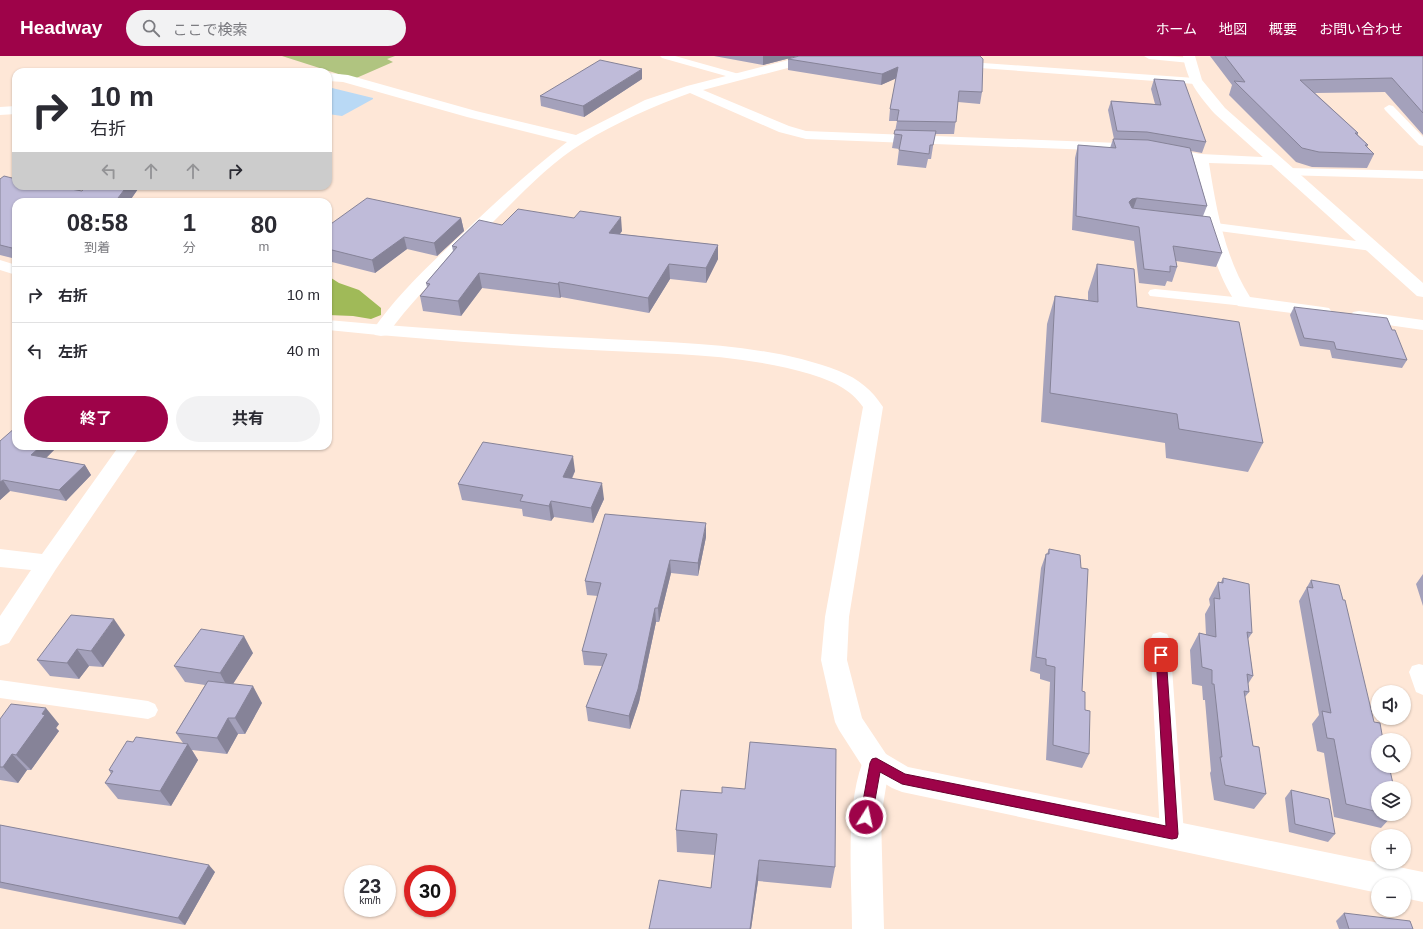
<!DOCTYPE html>
<html lang="ja">
<head>
<meta charset="utf-8">
<style>
  body { margin:0; font-family:Helvetica,"Noto Sans JP",sans-serif; background:#f2f2f3; color:#2b2b33; height:100vh; display:flex; flex-direction:column; font-size:15px; white-space:nowrap }
  * { box-sizing:border-box; margin:0 }
  p { font-size:13px; color:#7c7c81 }
  .icon { flex:none; width:22px; height:22px; fill:none; stroke:currentColor; stroke-width:2; stroke-linecap:round; stroke-linejoin:round }
  .map { position:relative; flex:1; overflow:hidden }
  .panel { position:absolute; left:12px; top:142px; width:320px; height:252px; display:flex; flex-direction:column; background:#fff; border-radius:12px; box-shadow:0 1px 3px #0004 }
  .panel>* { flex:none }
  .banner { position:absolute; left:12px; top:12px; width:320px; height:122px; border-radius:12px; box-shadow:0 1px 3px #0004; background:#fff; color:#2b2b33; overflow:hidden }
  .fabs { position:absolute; left:1371px; top:629px; display:grid; gap:8px }
  .fabs a { display:grid; place-items:center; width:40px; height:40px; border-radius:50%; background:#fff; box-shadow:0 1px 3px #0004; font-size:20px }
  .speed { position:absolute; left:344px; top:809px; display:flex; gap:8px; font-size:20px; font-weight:700; text-align:center }
  .speed>* { display:grid; place-content:center; width:52px; height:52px; border-radius:50%; background:#fff; box-shadow:0 1px 3px #0004; line-height:1 }
  .speed small { font-size:10px; font-weight:400 }
  .speed .limit { border:6px solid #d22; background:#fff; color:#111 }
  .pin { position:absolute; display:grid; place-items:center; width:34px; height:34px; color:#fff; margin:-17px; border-radius:8px; box-shadow:0 2px 6px #0006 }
  .me { position:absolute; width:44px; margin:-22px; rotate:10deg; stroke-linejoin:round; filter:drop-shadow(0 0 3px #0008) }
  .turn { display:flex; align-items:center; gap:14px; height:84px; padding:0 12px; font-size:18px }
  .turn .icon { width:52px; height:52px; stroke-width:2.5 }
  .turn b { display:block; font-size:28px; line-height:34px }
  .lanes { display:flex; align-items:center; height:38px; padding:0 12px; background:#0003; justify-content:center; gap:20px; direction:ltr }
  .lanes .off { opacity:.35 }
  .eta { display:flex; justify-content:space-evenly; align-items:center; height:68px; text-align:center }
  .eta b { font-size:24px; font-weight:700; line-height:28px }
  .action { display:flex; gap:8px; margin-top:auto; padding:8px 12px }
  .action a { flex:1; height:46px; border-radius:24px; background:#9e0349; color:#fff; font-size:16px; font-weight:700; line-height:46px; text-align:center }
  .action a+a { background:#f2f2f3; color:#2b2b33 }
  ul { padding:0; list-style:none }
  li { display:flex; align-items:center; gap:12px; height:56px; padding:0 12px; border-top:1px solid #e1e1e2 }
  li div { flex:1 }
  li b { display:block; font-size:15px }
  li em { font-style:normal }
  header { display:flex; align-items:center; gap:24px; box-sizing:border-box; height:56px; padding:0 20px; background:#9e0349; color:#fff }
  header strong { font-size:19px }
  nav { display:flex; gap:22px; margin-inline-start:auto; font-size:14px }
  .search { width:280px; height:36px; background:#f2f2f3; display:flex; align-items:center; gap:10px; box-sizing:border-box; padding:0 14px; border-radius:22px; color:#7c7c81; font-size:15px }
  .map>svg:first-child { display:block }
  .green { fill:#b0c480 }
  .forest { fill:#a0ba58 }
  .water { fill:#b9d9f5 }
  .lines { fill:none; stroke-linecap:round; stroke-linejoin:round }
  .lane { fill:#fff; fill-rule:evenodd }
  .street { fill:#fff; fill-rule:evenodd }
  .secondary { fill:#fff; fill-rule:evenodd }
  .wall { fill:#a4a1bb }
  .shaded-wall { fill:#868398 }
  .building { fill:#bfbbd9; stroke:#868398 }
  .route { fill:#9e0349; stroke:#67022f }
</style>
</head>
<body>
<header>
<strong>Headway</strong>
<div class="search"><svg class="icon" aria-label="search" viewBox="0 0 24 24"><circle cx="10" cy="10" r="6"/><path d="M15 15l6 6"/></svg>ここで検索</div>
<nav><a>ホーム</a><a>地図</a><a>概要</a><a>お問い合わせ</a></nav>
</header>
<div class="map">
<svg width="1423" height="873" viewBox="0 0 1423 873">
  <rect width="100%" height="100%" fill="#fee7d7"/>
  <path class="green" d="M282,0H395L387,3L393,6L354,23Z"/>
  <path class="forest" d="M328,220L339,227L359,234L381,252V259L371,263L353,260L328,259Z"/>
  <path class="water" d="M328,31L373,42V43L342,60L328,58Z"/>
  <g class="lines">
    <path class="lane" d="M660,0H675L739,18L741,20L736,23L733,22L662,2Z
      M1144,0C1155,0 1188,0 1195,4L1190,7L1149,3Z
      M983,7L1195,22L1200,25L1195,28L980,12L978,10Z
      M1389,49L1393,50L1423,81V90L1419,89L1385,54L1384,52Z
      M1200,165L1372,187L1378,191L1372,195L1196,172L1194,169L1196,166Z
      M1155,233L1244,242L1249,243L1251,246L1249,249L1244,250L1150,240L1148,237L1150,234Z
      M1160,576L1167,578L1170,584L1184,778L1180,786L1172,789L1164,786L1160,778L1150,584L1153,578Z
      M1419,608L1423,609V639L1416,636L1409,616L1412,610Z
      M0,624L148,645L155,648L158,654L155,660L148,663L0,642Z"/>
    <path class="street" d="M804,0H824L822,3L703,34L789,70L806,75L1144,88L1201,98L1281,102L1283,105L1281,108L1276,109L1209,107C1216,152 1225,202 1250,241L1323,251L1329,252L1332,256L1329,260L1323,261L1238,250C1209,208 1201,154 1194,105L1144,96L806,83L779,76L690,37C654,50 617,66 583,87C550,107 522,137 495,164C457,201 418,236 387,279L381,280L375,279L372,275C397,239 428,210 460,180C496,146 529,115 567,86L467,61L343,26L328,25V17L348,19L476,55L576,79L645,44L687,30Z
      M16,50V58L0,59V51Z
      M1288,112L1423,115V123L1283,119L1281,116L1283,113Z
      M1359,255L1423,264V274L1353,264L1350,260L1353,256Z
      M119,390H140L56,513L9,587L0,590V560L31,514L0,511V493L42,498Z
      M876,694L886,698L890,707L881,761L884,873H852C852,822 844,745 866,698Z"/>
    <path class="secondary" d="M1183,0H1195L1202,24L1225,52L1423,227V241L1417,240L1215,58C1199,40 1187,25 1183,0Z
      M0,204L16,209V219L0,214Z
      M328,264C415,272 503,278 591,282C671,287 764,286 839,315C859,323 872,334 883,351L849,561L847,604L862,662L886,698L908,711L1423,816V846L1404,842V828H1378V837L902,736L892,732L866,716L839,674L835,666L821,604L825,561L863,351C851,333 830,324 810,318C740,297 663,298 591,294C503,289 415,283 328,274Z"/>
  </g>
  <path class="wall" d="M714,0H798L763,9Z
    M1210,0H1423V79L1385,36L1315,37L1358,77V79L1368,89L1367,91L1374,98L1367,112L1312,111L1296,106L1229,39L1232,29Z
    M982,2V36L980,48L958,46L954,78H935L931,103H928L926,112L897,109L899,93L892,92L897,65H889L890,53L896,22L881,29L788,14V3Z
    M642,23L584,61L541,50L540,40Z
    M1154,23L1206,86L1202,97L1191,95L1207,150L1203,160L1222,197L1216,211L1176,205L1177,211L1172,226L1167,225L1165,230L1139,227L1134,185L1072,174L1075,102L1078,89L1110,92L1113,83H1114L1108,54L1111,45L1155,48L1151,33Z
    M0,123L82,135L86,130H140L129,146H16V203L0,199Z
    M461,162L464,175L437,200L407,193L375,217L328,205V170Z
    M574,162L622,175L620,178L718,189V203L706,227L670,223L649,257L561,241L560,242L482,232L461,260L423,255L420,240L427,231L426,227L453,195L452,190L502,169Z
    M1097,208L1263,387L1248,416L1166,402L1165,387L1041,366L1047,268L1055,240L1088,244V236Z
    M1294,251L1392,274L1407,304L1402,312L1332,302L1330,294L1300,290L1290,259Z
    M0,385L16,390H58L46,402L85,409L91,419L66,445L10,435L0,444Z
    M575,415L572,423L604,443L593,467L554,461L551,465L523,460L522,453L462,444L458,428Z
    M706,481L698,520L671,517L659,566H656L639,646L630,673L588,665L586,651L602,610L584,609L582,595L598,540L587,539L585,525Z
    M1049,493L1082,635L1089,698L1082,712L1046,704L1050,626L1040,623V618L1030,615L1041,512L1046,498H1047Z
    M1423,518V550L1416,528Z
    M1223,522L1252,577L1248,583L1253,620L1248,628L1249,636L1245,641L1253,690L1266,738L1254,753L1214,744L1210,717L1211,715L1205,644H1203L1202,630L1192,628L1190,594L1199,577L1206,579L1205,558L1210,549L1209,543L1218,526H1221Z
    M1311,524L1378,732V758H1393V759L1381,772L1334,761L1324,697L1317,695L1312,668L1319,659L1299,545Z
    M125,579L103,611L89,610L79,623L50,620L37,604Z
    M253,597L233,628L262,647L245,678H238L227,698L192,694L198,704L171,750L118,743L105,727L111,718L109,714L183,687L176,677L205,629L185,626L174,610Z
    M0,663L59,668L56,672L59,675L31,714H27L18,727L0,724Z
    M681,734L835,811L831,832L758,825L751,873H649L711,832L715,799L677,796L676,774Z
    M1291,734L1335,778L1328,786L1289,776L1285,742Z
    M0,769L215,816L185,869L0,832Z
    M1344,857L1413,873H1339L1336,865Z"/>
  <path class="shaded-wall" d="M763,0H798L763,9Z
    M898,11L897,22L881,29L882,18Z
    M642,13V23L584,61L583,50Z
    M127,130H140L129,146H115Z
    M1137,142L1132,156L1129,146L1132,143Z
    M621,161L622,175L610,191L609,177Z
    M461,162L464,175L437,200L434,187Z
    M404,181L407,193L375,217L372,204Z
    M718,189V203L706,227V212Z
    M669,208L670,223L649,257L648,242Z
    M479,217L482,232L461,260L458,245Z
    M559,226L561,241L560,242L558,228Z
    M41,390H58L38,410L31,399Z
    M573,400L575,415L565,436L563,421Z
    M85,409L91,419L66,445L59,434Z
    M3,424L10,435L0,444V426Z
    M602,427L604,443L593,467L591,452Z
    M551,445L554,461L551,465L549,450Z
    M706,467V481L698,520V507Z
    M670,504L671,517L659,566L658,552Z
    M655,552L656,566L639,646L630,673L629,660Z
    M114,563L125,579L103,611L91,595Z
    M244,580L253,597L229,634L220,617Z
    M77,593L89,610L79,623L67,607Z
    M253,630L262,647L245,678L235,662Z
    M46,652L59,668L56,672L59,675L31,714L16,699L42,658Z
    M228,662L238,678L227,698L217,682Z
    M188,688L198,704L171,750L160,735Z
    M12,698L27,714L18,727L3,711Z
    M759,804L758,825L751,873H750Z
    M209,809L215,816L185,869L178,862Z"/>
  <path class="building" d="M799,0H980L983,3L982,36L959,35L956,66L897,65L899,54L890,53L898,11L882,18L788,3Z
    M1225,0H1423V57L1392,22L1300,24L1358,77H1355L1368,89H1365L1374,98L1319,96L1302,92L1234,25L1245,26Z
    M600,4L642,13L583,50L540,40Z
    M1154,23L1184,25L1206,86L1147,76L1117,75L1111,45L1161,49Z
    M895,74L936,75L933,89H930L929,98L899,94L902,79L894,78Z
    M1113,83L1148,84L1190,92L1207,150L1137,142L1132,143L1129,146L1132,152L1210,161L1222,197L1173,190L1177,211L1170,210V216L1144,213L1139,171L1076,160L1078,89L1116,92Z
    M4,120L16,123V130H54L82,135L86,130H127L115,146H16V193L0,189V123Z
    M367,142L461,162L434,187L404,181L372,204L328,193V170Z
    M518,153L574,162L580,155L621,161L609,177L718,189L706,212L669,208L648,242L559,226L558,228L479,217L458,245L420,240L430,228L426,227L457,191L452,190L479,164L502,169Z
    M1097,208L1134,213L1137,251L1239,266L1263,387L1179,373L1177,358L1050,337L1055,240L1098,246Z
    M1294,251L1387,262L1392,274H1395L1407,304L1336,293L1334,286L1304,282Z
    M16,371V390H41L31,399L85,409L59,434L3,424L0,426V385Z
    M483,386L573,400L563,421L602,427L591,452L551,445L549,450L520,445L523,439L458,428Z
    M605,458L706,467L698,507L670,504L658,552H655L638,633L629,660L586,651L607,598L582,595L601,527L585,525Z
    M1049,493L1080,499L1081,512L1088,513L1082,635L1085,636V654L1090,655L1089,698L1053,689L1055,611L1046,609V603L1036,601L1046,498H1049Z
    M1223,522L1249,528L1252,577L1247,576L1253,620L1247,618L1249,636L1244,635L1253,690L1259,691L1266,738L1225,729L1220,701H1222L1214,628H1212V614L1202,611L1199,577L1216,581L1214,542L1220,543L1218,526L1223,527Z
    M1311,524L1339,529L1343,544H1345L1374,666L1380,667L1383,684H1378V710H1389L1394,732H1378V756L1346,748L1334,683L1327,682L1322,655L1331,657L1307,531L1313,532Z
    M71,559L114,563L91,595L77,593L67,607L37,604Z
    M201,573L244,580L220,617L174,610Z
    M208,625L253,630L235,662H228L217,682L176,677Z
    M11,648L46,652L42,658L45,659L16,699L12,698L3,711H0V663Z
    M136,681L188,688L160,735L105,727L113,715L109,714L127,685L133,686Z
    M750,686L836,693L835,811L759,804L750,873H649L659,824L711,832L717,778L676,774L681,734L722,737V731L745,733Z
    M1291,734L1329,743L1335,778L1295,768Z
    M0,769L209,809L178,862L0,826Z
    M1344,857L1410,865L1413,873H1349Z"/>
  <path class="route" d="M1161,595L1166,599L1178,778L1177,782L1172,783L902,728L880,716L872,761L871,765L866,766L862,765L860,761L870,707L872,703L876,702L905,718L1166,770L1156,599Z"/>
</svg>
<div class="fabs">
<a><svg class="icon" aria-label="sound" viewBox="0 0 24 24"><path d="M4 9h4l5-4v14l-5-4H4zM17 9q2 3 0 6"/></svg></a>
<a><svg class="icon" aria-label="search" viewBox="0 0 24 24"><circle cx="10" cy="10" r="6"/><path d="M15 15l6 6"/></svg></a>
<a><svg class="icon" aria-label="layers" viewBox="0 0 24 24"><path d="M12 4l9 5-9 5-9-5zM3 14l9 5 9-5"/></svg></a>
<a>+</a>
<a>−</a>
</div>
<div class="speed"><div>23<small>km/h</small></div><div class="limit">30</div></div>
<div class="pin" style="left:1161px;top:599px;background:#d93025"><svg class="icon" aria-label="arrive" viewBox="0 0 24 24"><path d="M6 21V4h12l-3 4 3 4H6"/></svg></div>
<svg class="me" style="left:866px;top:761px" viewBox="-20 -20 40 40"><circle r="17" fill="#9e0349" stroke="#fff" stroke-width="3"/><path d="M0-11L8 9 0 5-8 9z" fill="#fff"/></svg>
<div class="banner">
<div class="turn"><svg class="icon" aria-label="right" viewBox="0 0 24 24"><path d="M7 20v-9h11M14 6l5 5-5 5"/></svg><div><b>10 m</b>右折</div></div>
<div class="lanes"><svg class="icon off" aria-label="left" viewBox="0 0 24 24"><path d="M17 20v-9H6M10 6l-5 5 5 5"/></svg><svg class="icon off" aria-label="ahead" viewBox="0 0 24 24"><path d="M12 20V5M6 11l6-6 6 6"/></svg><svg class="icon off" aria-label="ahead" viewBox="0 0 24 24"><path d="M12 20V5M6 11l6-6 6 6"/></svg><svg class="icon" aria-label="right" viewBox="0 0 24 24"><path d="M7 20v-9h11M14 6l5 5-5 5"/></svg></div>
</div>
<section class="panel">
<div class="eta">
<div><b>08:58</b><p>到着</p></div>
<div><b>1</b><p>分</p></div>
<div><b>80</b><p>m</p></div>
</div>
<ul>
<li><svg class="icon" aria-label="right" viewBox="0 0 24 24"><path d="M7 20v-9h11M14 6l5 5-5 5"/></svg><div><b>右折</b></div><em>10 m</em></li>
<li><svg class="icon" aria-label="left" viewBox="0 0 24 24"><path d="M17 20v-9H6M10 6l-5 5 5 5"/></svg><div><b>左折</b></div><em>40 m</em></li>
</ul>
<div class="action"><a>終了</a><a>共有</a></div>
</section>
</div>
</body>
</html>
